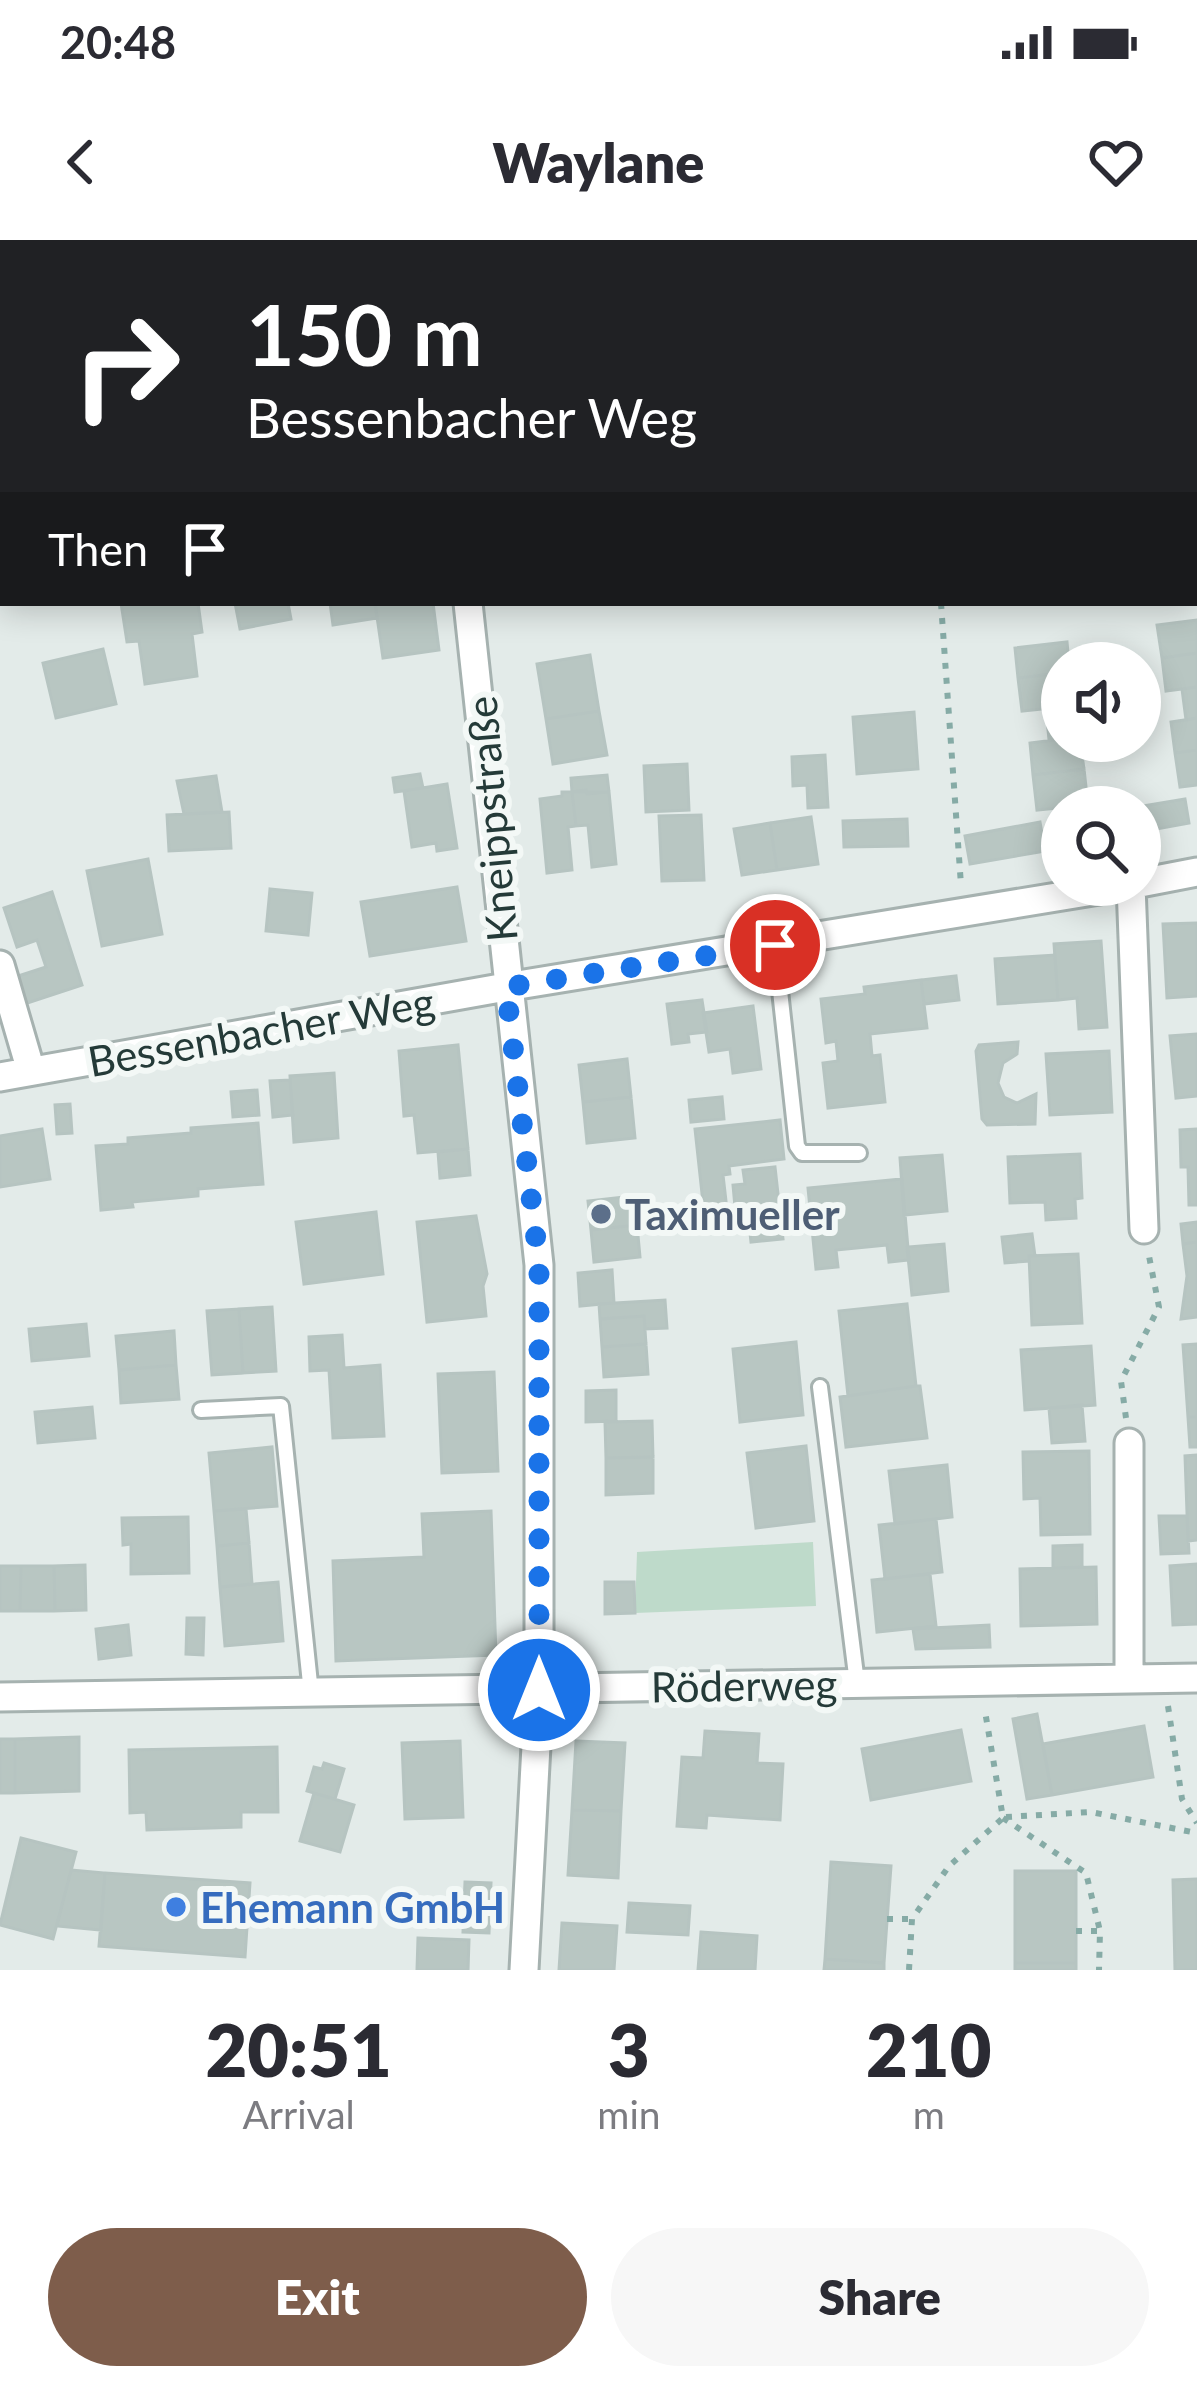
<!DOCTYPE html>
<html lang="en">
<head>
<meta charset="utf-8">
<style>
  body { margin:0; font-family:Lato,sans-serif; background:#f7f7f7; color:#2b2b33; height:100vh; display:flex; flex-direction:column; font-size:45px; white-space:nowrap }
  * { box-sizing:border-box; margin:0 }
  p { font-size:39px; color:#7c7c81 }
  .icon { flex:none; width:66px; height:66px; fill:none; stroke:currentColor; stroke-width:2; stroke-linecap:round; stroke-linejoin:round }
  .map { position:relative; height:1730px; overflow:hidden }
  .panel { display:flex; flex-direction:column; background:#fff; flex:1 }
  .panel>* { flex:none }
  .banner { position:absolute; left:0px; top:0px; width:1197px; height:366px; box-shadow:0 6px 30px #0003; background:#202124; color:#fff; overflow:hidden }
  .fabs { position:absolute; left:1041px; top:402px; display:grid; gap:24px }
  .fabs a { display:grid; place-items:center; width:120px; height:120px; border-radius:50%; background:#fff; box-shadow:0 6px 30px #0003; font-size:60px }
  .pin { position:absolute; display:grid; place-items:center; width:102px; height:102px; color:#fff; margin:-51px; border:6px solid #fff; border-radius:50%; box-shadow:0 3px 12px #0007 }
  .me { position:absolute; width:132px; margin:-66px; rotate:0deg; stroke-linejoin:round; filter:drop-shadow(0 0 9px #0008) }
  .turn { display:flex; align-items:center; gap:42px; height:252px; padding:0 48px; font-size:54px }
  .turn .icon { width:156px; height:156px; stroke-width:2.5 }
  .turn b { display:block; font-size:84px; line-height:102px }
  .then { display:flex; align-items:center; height:114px; padding:0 48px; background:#0003; gap:24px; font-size:45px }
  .eta { display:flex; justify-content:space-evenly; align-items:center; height:204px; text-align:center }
  .eta b { font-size:72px; font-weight:800; line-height:84px }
  .cta { display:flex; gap:24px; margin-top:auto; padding:24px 48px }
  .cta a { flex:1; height:138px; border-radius:72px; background:#7e5d4b; color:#fff; font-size:48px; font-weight:800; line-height:138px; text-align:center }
  .cta a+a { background:#f7f7f7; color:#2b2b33 }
  .status { display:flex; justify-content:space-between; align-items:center; height:84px; padding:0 60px; background:#fff; direction:ltr }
  .status svg { height:33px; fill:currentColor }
  header { display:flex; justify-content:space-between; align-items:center; height:156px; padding:0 48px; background:#fff; font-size:54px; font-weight:800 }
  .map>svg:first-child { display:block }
  .green { fill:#bedaca }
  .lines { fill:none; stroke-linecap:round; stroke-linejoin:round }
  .stream { stroke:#90b8cb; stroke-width:9 }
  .building { fill:#b8c6c2; stroke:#b6c4c1; stroke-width:3 }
  .service-casing { stroke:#a6b2b0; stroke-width:20 }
  .minor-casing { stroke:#a6b2b0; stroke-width:33 }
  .path { stroke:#86aba6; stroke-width:6; stroke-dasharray:6 9; stroke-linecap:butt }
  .service { stroke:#fff; stroke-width:14 }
  .minor { stroke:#fff; stroke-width:27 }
  .route { stroke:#1a73e8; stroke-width:21; stroke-dasharray:0 37.8 }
  .service-dot { fill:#5c6f8a; stroke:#f3f8f6; stroke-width:4.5 }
  .shop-dot { fill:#3f7fe0; stroke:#f3f8f6; stroke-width:4.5 }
  .labels { text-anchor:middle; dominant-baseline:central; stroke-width:12; stroke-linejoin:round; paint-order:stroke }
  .street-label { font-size:42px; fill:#243a38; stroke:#f3f8f6 }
  .service-label { font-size:42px; font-weight:bold; fill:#4e5e75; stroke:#f3f8f6; text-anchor:start }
  .shop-label { font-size:42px; font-weight:bold; fill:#366cbe; stroke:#f3f8f6; text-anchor:start }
</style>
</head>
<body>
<div class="status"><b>20:48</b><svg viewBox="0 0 49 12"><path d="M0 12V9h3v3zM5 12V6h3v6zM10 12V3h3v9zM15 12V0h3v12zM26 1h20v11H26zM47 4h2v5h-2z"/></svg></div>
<header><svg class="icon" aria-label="back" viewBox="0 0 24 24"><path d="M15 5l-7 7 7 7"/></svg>Waylane<svg class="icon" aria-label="heart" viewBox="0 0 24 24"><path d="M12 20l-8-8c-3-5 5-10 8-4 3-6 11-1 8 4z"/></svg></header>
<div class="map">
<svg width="1197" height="1730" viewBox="0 0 1197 1730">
  <rect width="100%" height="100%" fill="#e3ebe9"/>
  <path class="green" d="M552,0H1197V141H1194V3H524Z
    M813,1302L816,1366L635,1373L637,1312Z"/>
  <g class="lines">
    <path class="stream" d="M820,0L824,3
      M592,3L594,0
      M1194,21H1197
      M0,138H3"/>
  </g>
  <path class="building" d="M121,363H198L202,392L192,394L197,436L145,444L139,401L127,402Z
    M235,363H288L291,379L240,389Z
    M330,363H375L377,378L333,385Z
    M375,363H433L439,410L383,418Z
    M1197,380V413L1162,418L1157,385Z
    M1067,402L1069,423H1062V433L1018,438L1015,408Z
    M103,409L116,464L56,478L43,423Z
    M1197,413V447L1166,451L1162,418Z
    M590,415L599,471L546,479L537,424Z
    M1062,433V467L1022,471L1018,438Z
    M1197,447V478L1186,480L1182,449Z
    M1062,467V499L1049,500L1046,469Z
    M599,471L607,515L553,524L546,479Z
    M914,472L918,529L857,534L853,477Z
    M1197,478V510L1175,513L1171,482Z
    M1062,499L1080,501L1084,529L1033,535L1030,503Z
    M1197,510V545L1180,547L1175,513Z
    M825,515L828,567L808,568L807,545L793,546L792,517Z
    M687,524L689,570L646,572L644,526Z
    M1084,529L1088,565L1037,570L1033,535Z
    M420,534L423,548L395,552L393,538Z
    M607,535L609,552H572L571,538Z
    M216,536L222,572L184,574L177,541Z
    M447,544L457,608L437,611L436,603L412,607L404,551Z
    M586,550L587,554L609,552L616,624L592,627L588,585L576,586L572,552Z
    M562,552H572L576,586L568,587L572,630L547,633L540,559L562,556Z
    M1185,559L1189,583L1140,592V567H1137Z
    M229,572L231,608L169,611L167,575Z
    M701,575L704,640L662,641L659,576Z
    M811,577L818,624L777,630L770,583Z
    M907,579L908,606L844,607L843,581Z
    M1040,582L1045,611L970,624L965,596Z
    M770,583L777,630L742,635L734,589Z
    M148,619L162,694L102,706L87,631Z
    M457,647L466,701L370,716L361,662Z
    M270,649L312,653L308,695L266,691Z
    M52,652L82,745L21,765L12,738L46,727L37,700L17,707L4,668Z
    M1197,683V756L1167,758L1163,684Z
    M1101,701L1107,787L1079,789L1077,758L1058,760L1054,704Z
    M1055,715L1058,760L998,764L995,719Z
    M956,736L959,760L924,764L921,740Z
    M921,740L927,788L870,794L872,816L880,815L885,862L828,868L823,823L838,821L836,801L826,803L821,759L865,754L864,747Z
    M702,760L707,792L688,794L689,802L672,804L667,764Z
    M753,766L761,829L733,833L730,809L709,812L703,773Z
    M1197,794V856L1176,858L1170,796Z
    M1018,802L1017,814L1003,823L998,843L1004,857L1017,863L1036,854L1035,884L987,885L982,879L976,811L979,805Z
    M458,805L468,909L418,913L414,875L404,876L399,811Z
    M1109,811L1112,872L1050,875L1046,814Z
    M627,819L631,857L583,862L579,825Z
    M334,833L338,898L294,902L290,836Z
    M290,840L293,875L273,877L270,841Z
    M257,850L259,875L233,877L231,852Z
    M631,857L635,898L587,903L583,862Z
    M722,857L724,879L691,882L689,860Z
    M70,864L72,893L57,894L55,865Z
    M780,880L784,919L729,926L730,934L723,935L727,970L704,972L695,889Z
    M258,883L263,944L198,949V956L132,962L133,967L101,970L96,906L128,904V898L191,893V888Z
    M42,889L50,939L0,947V896Z
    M1197,889V965H1189L1188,927H1181L1180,890Z
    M468,909L470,935L440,938L438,912Z
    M1080,914L1082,958L1075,959L1076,978L1046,980L1045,962L1010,963L1008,917Z
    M942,915L947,971L904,975L900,918Z
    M775,927L783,999L751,1002L747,966L735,967L733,945L745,944L743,930Z
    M902,939L909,1020L889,1022L887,1005L836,1010L838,1027L816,1029L808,948Z
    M634,956L637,985L591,990L588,961Z
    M376,972L383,1034L304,1044L296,982Z
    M476,976L487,1034L483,1046L486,1076L427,1082L417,982Z
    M1197,982V1002L1183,1004L1181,984Z
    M637,985L640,1017L594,1022L591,990Z
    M1032,994L1035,1016H1029V1021L1005,1023L1002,997Z
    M1197,1002V1077L1181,1079L1187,1036L1183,1004Z
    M944,1004L948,1051L912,1055L907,1007Z
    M1078,1014L1082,1083L1032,1085L1029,1016Z
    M612,1030L614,1063L580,1066L578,1033Z
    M665,1060L667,1088L645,1089L644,1076L600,1079L599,1064Z
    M907,1064L916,1146L848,1156L839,1071Z
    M272,1067L276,1131L243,1133L239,1069Z
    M239,1069L243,1133L212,1135L207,1071Z
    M644,1076L646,1104L602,1107L600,1079Z
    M86,1084L89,1116L32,1121L29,1089Z
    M174,1091L176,1125L119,1130L116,1096Z
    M342,1095L344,1128L380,1125L384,1196L333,1198L329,1130L310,1131L309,1097Z
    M796,1102L803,1175L740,1182L733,1109Z
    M646,1104L648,1134L604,1137L602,1107Z
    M1197,1104V1177H1188L1183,1105Z
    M1091,1106L1095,1165L1025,1170L1021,1110Z
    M176,1125L179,1159L121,1163L119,1130Z
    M494,1132L498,1231L442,1233L438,1134Z
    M916,1146H920L927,1198L846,1207L840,1157Z
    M616,1150V1181L586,1182V1151Z
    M1082,1165L1085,1201L1052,1203L1049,1168Z
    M92,1167L95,1198L38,1203L35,1172Z
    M1188,1177H1197V1207H1190Z
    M652,1181L653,1217L606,1218L605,1182Z
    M806,1206L814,1281L756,1288L747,1213Z
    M272,1207L277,1266L214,1271L209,1213Z
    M1089,1211L1090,1294L1041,1295L1040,1258L1024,1259L1023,1212Z
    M1197,1215V1300L1188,1301L1185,1216Z
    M653,1217V1253L606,1255V1218Z
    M947,1225L952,1277L895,1284L889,1231Z
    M246,1269L249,1303L217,1306L214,1271Z
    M491,1271L496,1415L336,1421L333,1321L424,1317L422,1274Z
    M1159,1276H1187L1189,1313L1161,1314Z
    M188,1277L189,1333L131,1334V1304L123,1305L122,1278Z
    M936,1279L942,1332L885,1339L879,1285Z
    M249,1303L252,1344L220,1347L217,1306Z
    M1082,1305V1327L1053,1328V1306Z
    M1197,1324V1384L1173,1385L1170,1326Z
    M85,1325L86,1370L55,1371L54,1326Z
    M0,1326H21L20,1371H0Z
    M21,1326H54L55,1371H20Z
    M1096,1327L1097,1384L1021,1386L1020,1329Z
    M930,1334L936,1386L877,1392L872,1340Z
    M278,1342L283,1401L225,1406L220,1347Z
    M605,1342H634L635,1373L605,1374Z
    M187,1378H204L203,1415L186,1414Z
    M128,1385L131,1415L99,1419L96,1389Z
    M989,1385L990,1407L916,1409L913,1389Z
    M1037,1474L1052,1555L1027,1559L1013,1479Z
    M1144,1486L1153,1537L1052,1555L1043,1504Z
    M961,1490L971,1541L871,1560L862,1509Z
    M705,1491L759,1494L757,1523L783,1524L780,1580L707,1575L706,1588L677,1586L682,1517L703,1518Z
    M79,1497V1551L15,1553V1499Z
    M0,1499H15V1553H0Z
    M460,1501L463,1577L405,1579L402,1503Z
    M576,1501L625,1503L621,1571L572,1570Z
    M277,1507L278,1572H241V1587L147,1590L146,1572L130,1573L129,1510Z
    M324,1523L344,1529L335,1559L307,1551L314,1527L322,1529Z
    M314,1553L354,1565L340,1612L300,1601Z
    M572,1570L621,1571L618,1638L568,1635Z
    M21,1598L76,1612L53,1699L0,1685Z
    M831,1622L891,1626L884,1723L825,1719Z
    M71,1630L105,1633L101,1690L57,1686Z
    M1015,1631H1076V1723H1015Z
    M105,1633L250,1643L245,1717L99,1706Z
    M1197,1639V1730H1175L1173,1640Z
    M465,1642L491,1643L489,1693L463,1692Z
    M629,1663L690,1666L688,1695L627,1692Z
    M562,1683L617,1686L614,1730H559Z
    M701,1692L757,1696L755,1730H698Z
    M418,1698L469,1700L468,1730H417Z
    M825,1719L884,1723V1730H824Z
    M1015,1723H1076V1730H1015Z"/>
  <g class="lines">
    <defs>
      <path id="service" d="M775,705L797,906L802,913H859
        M820,1147L857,1443
        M201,1170L281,1166L311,1453"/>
      <path id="minor" d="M419,0L420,3
        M257,3L280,0
        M0,37L3,36
        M1194,160L1197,159
        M0,304L3,303
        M468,363L539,1025V1450L524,1730
        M1140,643L1197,632
        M1131,645L1144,989
        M0,725L31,831
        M0,837L506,747L1130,645
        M1129,1203V1438
        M0,1457L1197,1438"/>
    </defs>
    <use href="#service" class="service-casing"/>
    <use href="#minor" class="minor-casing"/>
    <path class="path" d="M973,3L974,0
      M941,363L961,645
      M1126,1178L1121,1141L1159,1067L1149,1016
      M1168,1466L1182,1559L1197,1583
      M1006,1577L1091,1572L1197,1593
      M1003,1578L1086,1633L1100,1691L1099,1730
      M887,1679H912
      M1076,1691H1100
      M909,1730L912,1679L949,1626L1003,1578L985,1471"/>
    <use href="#service" class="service"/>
    <use href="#minor" class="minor"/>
  </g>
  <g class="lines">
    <path class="route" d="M539,1450V1025L506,747L775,705"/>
  </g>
  <circle class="service-dot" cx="601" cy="974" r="12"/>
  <circle class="shop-dot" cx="176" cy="1667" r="12"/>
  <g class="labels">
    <g class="street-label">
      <text transform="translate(491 579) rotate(-95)">Kneippstraße</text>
      <text transform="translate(261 791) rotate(-10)">Bessenbacher Weg</text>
      <text transform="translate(744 1445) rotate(-1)">Röderweg</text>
    </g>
    <g class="service-label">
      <text x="625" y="974">Taximueller</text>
    </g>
    <g class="shop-label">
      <text x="200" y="1667">Ehemann GmbH</text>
    </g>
  </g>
</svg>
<div class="fabs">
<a><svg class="icon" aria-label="sound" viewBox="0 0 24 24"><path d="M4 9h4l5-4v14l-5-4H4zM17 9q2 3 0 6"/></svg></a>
<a><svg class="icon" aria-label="search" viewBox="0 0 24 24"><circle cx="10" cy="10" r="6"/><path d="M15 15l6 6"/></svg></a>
</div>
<div class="pin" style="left:775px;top:705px;background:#d93025"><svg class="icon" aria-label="arrive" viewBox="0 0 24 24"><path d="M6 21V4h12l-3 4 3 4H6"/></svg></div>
<svg class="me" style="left:539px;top:1450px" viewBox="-20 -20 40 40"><circle r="17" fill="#1a73e8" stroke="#fff" stroke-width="3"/><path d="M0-11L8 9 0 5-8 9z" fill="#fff"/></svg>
<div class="banner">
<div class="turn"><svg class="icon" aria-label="right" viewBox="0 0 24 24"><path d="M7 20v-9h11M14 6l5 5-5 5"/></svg><div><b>150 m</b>Bessenbacher Weg</div></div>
<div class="then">Then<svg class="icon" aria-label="arrive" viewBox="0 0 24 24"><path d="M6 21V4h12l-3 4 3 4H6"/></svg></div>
</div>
</div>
<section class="panel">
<div class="eta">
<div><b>20:51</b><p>Arrival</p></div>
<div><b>3</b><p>min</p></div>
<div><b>210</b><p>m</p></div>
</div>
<div class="cta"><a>Exit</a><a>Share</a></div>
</section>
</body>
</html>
